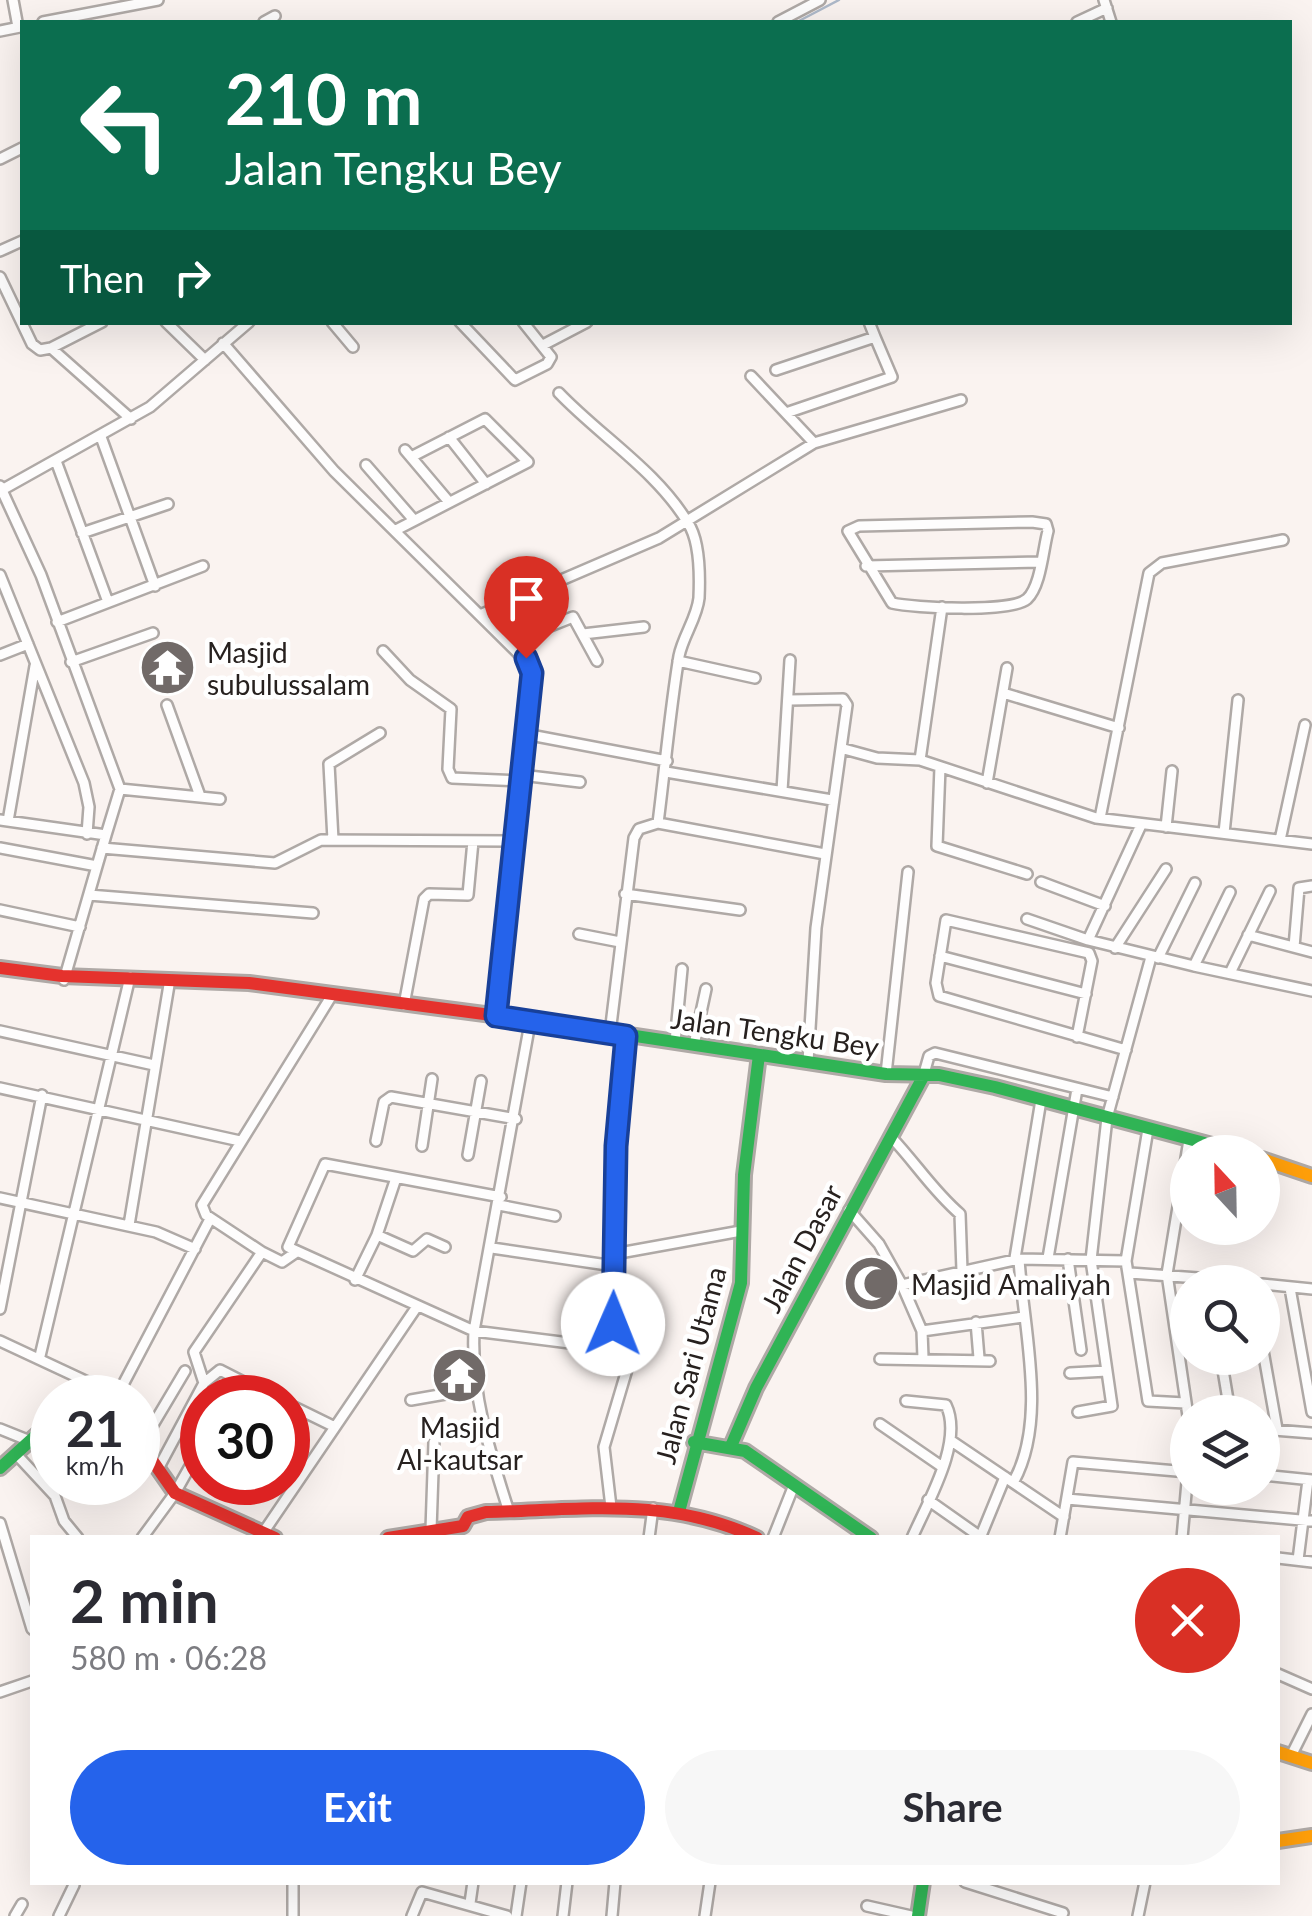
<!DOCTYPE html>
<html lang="en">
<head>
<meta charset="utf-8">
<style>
  body { margin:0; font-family:Lato,sans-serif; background:#f7f7f7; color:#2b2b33; height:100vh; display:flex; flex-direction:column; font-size:38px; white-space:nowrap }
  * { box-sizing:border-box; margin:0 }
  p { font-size:32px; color:#7c7c81 }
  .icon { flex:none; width:55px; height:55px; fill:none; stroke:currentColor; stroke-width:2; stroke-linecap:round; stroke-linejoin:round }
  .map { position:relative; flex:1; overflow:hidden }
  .drawer { position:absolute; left:30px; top:1535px; width:1250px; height:350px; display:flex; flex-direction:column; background:#fff; border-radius:0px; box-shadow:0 10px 40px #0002 }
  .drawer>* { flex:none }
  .banner { position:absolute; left:20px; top:20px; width:1272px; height:305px; border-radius:0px; box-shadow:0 10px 40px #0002; background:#0b6e4f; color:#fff; overflow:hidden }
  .needle { width:65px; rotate:338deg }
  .controls { position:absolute; left:1170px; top:1135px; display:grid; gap:20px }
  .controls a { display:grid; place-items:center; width:110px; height:110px; border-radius:50%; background:#fff; box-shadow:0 10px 40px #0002; font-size:50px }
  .speed { position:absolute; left:30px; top:1375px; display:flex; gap:20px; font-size:50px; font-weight:700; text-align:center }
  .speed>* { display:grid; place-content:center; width:130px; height:130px; border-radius:50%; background:#fff; box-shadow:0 10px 40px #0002; line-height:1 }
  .speed small { font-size:25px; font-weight:400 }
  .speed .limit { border:15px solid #d22; background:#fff; color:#111 }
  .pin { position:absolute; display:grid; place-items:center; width:85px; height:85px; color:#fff; margin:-102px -42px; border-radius:50% 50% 50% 0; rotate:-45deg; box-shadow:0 0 10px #0007 }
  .pin .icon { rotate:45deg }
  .me { position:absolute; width:110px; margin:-55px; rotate:1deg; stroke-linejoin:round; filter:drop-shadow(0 0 8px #0008) }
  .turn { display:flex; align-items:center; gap:35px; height:210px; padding:0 40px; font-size:45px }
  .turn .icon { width:130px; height:130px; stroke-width:2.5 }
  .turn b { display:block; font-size:70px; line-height:85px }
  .then { display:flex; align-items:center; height:95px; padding:0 40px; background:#0003; gap:20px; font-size:38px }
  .round { display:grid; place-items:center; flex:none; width:105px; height:105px; border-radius:52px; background:#f7f7f7 }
  .head { display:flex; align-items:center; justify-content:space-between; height:170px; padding:0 40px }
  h1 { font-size:60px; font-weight:700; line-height:75px }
  .action { display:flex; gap:20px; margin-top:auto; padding:20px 40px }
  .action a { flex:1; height:115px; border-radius:60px; background:#2563eb; color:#fff; font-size:40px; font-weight:700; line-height:115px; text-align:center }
  .action a+a { background:#f7f7f7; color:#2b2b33 }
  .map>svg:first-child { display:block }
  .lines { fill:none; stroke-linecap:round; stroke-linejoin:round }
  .stream { stroke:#aeb9c9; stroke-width:2.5 }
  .street-casing { stroke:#afa9a6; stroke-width:14 }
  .fast-casing { stroke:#afa9a6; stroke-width:18 }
  .slow-casing { stroke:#afa9a6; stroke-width:18 }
  .jam-casing { stroke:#afa9a6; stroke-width:18 }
  .street { stroke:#fefdfd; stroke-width:9 }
  .fast { stroke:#30b455; stroke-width:12 }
  .slow { stroke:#ff9f0a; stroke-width:12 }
  .jam { stroke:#e5322d; stroke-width:12 }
  .route-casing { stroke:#184099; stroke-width:25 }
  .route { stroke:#2563eb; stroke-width:18 }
  .labels { text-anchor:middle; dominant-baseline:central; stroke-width:9; stroke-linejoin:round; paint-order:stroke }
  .poi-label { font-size:28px; fill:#27211f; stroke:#fff; text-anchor:start }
  .street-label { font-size:28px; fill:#27211f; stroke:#fff }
</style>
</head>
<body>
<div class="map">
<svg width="1312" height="1916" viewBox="0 0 1312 1916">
  <rect width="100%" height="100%" fill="#faf3f0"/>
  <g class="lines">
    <path class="stream" d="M787,12L805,3
      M797,22L839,0"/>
    <defs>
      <path id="street" d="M13,0L18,27
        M1104,0L1111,22
        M43,22L158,0
        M264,22L275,16
        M778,22L820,0
        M1077,22L1107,8
        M0,31L20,27
        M0,159L22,148
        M0,251L22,241
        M0,277L32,344L40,350L51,348L131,419
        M166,322L205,360
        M332,322L353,347
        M460,322L515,380L547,364L551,357L523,322
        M869,322L875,337
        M223,343L334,471L529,664L513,878L496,1016
        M543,345L587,322
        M51,348L102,322
        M776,370L875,337L892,377L786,413
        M559,393C600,436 657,471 688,523C700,541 700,576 699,598C697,618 683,636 679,656C670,711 665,768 658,823L639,829L634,838L610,1033
        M101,437L155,586
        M449,437L486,484
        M814,443L961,400
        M405,450L449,502
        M56,461L108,602
        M366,465L413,519
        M0,486L41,575L120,789
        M0,491L150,407L249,322
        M1032,522L1046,524L1048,531C1043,549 1041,586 1027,599C1011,613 914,608 892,603L848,531L859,526Z
        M396,530L528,462L485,419L411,457
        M82,533L168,504
        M866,566L1040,562
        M0,575L84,783L89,807L87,834
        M480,615L659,538L814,443L751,376
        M57,622L203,566
        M583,634L644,627
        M510,642L573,617L597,661
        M383,651L410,680L451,709L448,769L452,778L521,781
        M0,655L28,644
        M678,661L755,678
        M71,662L153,633
        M1003,693L1119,728
        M790,700L843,699L847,705L816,928L808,1062
        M167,705L200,796
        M525,734L667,761
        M844,749L877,758L920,760L1096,818L1312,844
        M920,760L942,607
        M940,767L937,846L1027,874
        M666,772L832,800
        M521,775L580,782
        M987,783L1007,668
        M782,791L790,660
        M1100,818L1149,573L1162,563L1283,540
        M0,820L106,835L64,980
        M8,821L35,666
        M658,823L825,854
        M1166,827L1172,771
        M1224,833L1238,700
        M106,835L120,789L220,799
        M333,840L329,764L380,733
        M1280,840L1305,725
        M0,848L97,866
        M102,848L275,863L321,840L515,841
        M1041,882L1105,906
        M625,894L740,910
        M89,895L313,913
        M0,910L80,927
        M1027,919L1088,940L1194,966L1230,892
        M579,934L620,942
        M1248,935L1312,952
        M1088,940L1141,825
        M1294,947L1299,888L1312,886
        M1115,948L1166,869
        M940,956L1086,994
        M1158,958L1195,883
        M1194,966L1312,991
        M1230,973L1270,891
        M404,1005L424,899L429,894L468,895L473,841
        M0,1031L154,1065
        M1077,1037L1092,961L1089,953L946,920L936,983L939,996L1126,1050
        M675,1042L682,969
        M694,1045L706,989
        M886,1074L908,872
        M923,1077L929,1056L935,1053L1113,1097
        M0,1088L240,1141
        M1148,1129L1126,1261L1148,1401L1185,1403
        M891,1137C915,1162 933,1191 960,1214L962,1271
        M376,1141L384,1102L391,1097L516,1119
        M422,1146L432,1079
        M468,1155L481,1081
        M501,1197L325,1164L288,1247L474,1331L625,1350L628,1366L604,1447L611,1507
        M0,1198L156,1232L195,1249
        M499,1205L555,1216
        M849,1210L879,1244L902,1285L1019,1259L1126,1261
        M129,1225L170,979
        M377,1235L413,1251L427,1239L445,1247
        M492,1248L614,1266
        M262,1252L282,1262L295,1253
        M614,1254L741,1231
        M1048,1258L1077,1089
        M1068,1259L1081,1350
        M1130,1273L1253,1282
        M355,1280L377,1235L396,1178
        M1262,1284L1312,1289
        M902,1285L922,1331L923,1358
        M1290,1288L1312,1412
        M0,1309L42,1095
        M976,1322L979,1358
        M922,1331L1023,1317
        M0,1341L92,1384
        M1262,1345L1277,1429
        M611,1347L618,1120L626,1037
        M40,1356L130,977
        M1221,1358L1230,1412
        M880,1359L990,1361
        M1070,1373L1107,1371
        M116,1398L210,1219
        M275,1398L220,1370L204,1383L194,1352L262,1252L206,1215L202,1205L332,995
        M411,1400L474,1389
        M906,1401L946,1405C964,1442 927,1503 912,1538
        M288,1404L335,1427
        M1078,1412L1112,1406L1091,1260L1107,1118L1151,957
        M1188,1416L1167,1274L1189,1140
        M880,1424L941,1466
        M200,1425L202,1427
        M0,1429L30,1441
        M1262,1429L1312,1433
        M950,1440L1064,1517
        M141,1445L185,1371
        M16,1454L55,1496L64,1521L78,1538
        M158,1469L204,1383
        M1262,1475L1312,1480
        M1014,1481C1048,1418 1023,1328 1019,1259L1015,1258L1041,1100
        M1067,1499L1312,1521
        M928,1500L982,1538
        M509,1512C490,1452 471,1395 474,1331L530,1023
        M0,1523L32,1629
        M431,1530L434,1442
        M263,1533L416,1308
        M142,1538L175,1493L202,1445
        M649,1538L653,1508
        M773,1538L794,1485
        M980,1538L1005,1477
        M1060,1538L1073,1462L1188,1472
        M1182,1538L1188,1471
        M1278,1558L1312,1562
        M1298,1560L1308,1480
        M1278,1674L1312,1689
        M0,1692L32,1681
        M1291,1756L1312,1714
        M293,1882V1916
        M965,1882L1063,1913
        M470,1903L473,1882
        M867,1906L911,1916
        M15,1916L22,1904
        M59,1916L74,1885
        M412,1916L422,1892L507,1916
        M516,1916L521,1882
        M563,1916L567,1882
        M612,1916L615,1882
        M705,1916L710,1882
        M1138,1916L1145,1882"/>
      <path id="fast" d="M537,1021L886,1074L939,1075L995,1087L1238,1152
        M694,1442L745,1451L871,1538
        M731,1446L756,1388L923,1077
        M0,1468L52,1421
        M680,1508L741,1283L744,1175L759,1055
        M918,1916L923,1882"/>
      <path id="slow" d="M1262,1159L1312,1176
        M78,1398L92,1384L107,1398
        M1278,1752L1312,1763
        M1278,1841L1312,1836"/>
      <path id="jam" d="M0,968L62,976L249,983L537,1021
        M138,1440L175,1493L275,1538
        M388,1538L463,1526L468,1517L486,1512C580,1510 669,1496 757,1538"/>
    </defs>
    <use href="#street" class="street-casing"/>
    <use href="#fast" class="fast-casing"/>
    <use href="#slow" class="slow-casing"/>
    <use href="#jam" class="jam-casing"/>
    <use href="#street" class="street"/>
    <use href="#fast" class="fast"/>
    <use href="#slow" class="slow"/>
    <use href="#jam" class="jam"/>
  </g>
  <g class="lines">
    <defs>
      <path id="route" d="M526,658L532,673L496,1016L626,1036L616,1146L613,1324"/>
    </defs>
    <use href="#route" class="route-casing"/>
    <use href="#route" class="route"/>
  </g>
  <defs>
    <symbol id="temple-disc" viewBox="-11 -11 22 22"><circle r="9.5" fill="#716a68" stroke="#fff"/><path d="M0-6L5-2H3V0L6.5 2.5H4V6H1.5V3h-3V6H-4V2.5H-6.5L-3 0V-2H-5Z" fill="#fff"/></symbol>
    <symbol id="mosque-disc" viewBox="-11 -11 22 22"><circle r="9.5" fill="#716a68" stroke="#fff"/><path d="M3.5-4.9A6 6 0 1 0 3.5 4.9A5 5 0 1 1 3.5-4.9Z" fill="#fff"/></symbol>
  </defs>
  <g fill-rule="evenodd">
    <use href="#temple-disc" x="136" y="636" width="63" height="63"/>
    <use href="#mosque-disc" x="840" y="1252" width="63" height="63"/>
    <use href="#temple-disc" x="428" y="1344" width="63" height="63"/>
  </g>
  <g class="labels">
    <g class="poi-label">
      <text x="207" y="652">Masjid<tspan x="207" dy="32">subulussalam</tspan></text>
      <text x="911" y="1284">Masjid Amaliyah</text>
      <text x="460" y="1427" text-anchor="middle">Masjid<tspan x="460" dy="32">Al-kautsar</tspan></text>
    </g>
    <g class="street-label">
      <text transform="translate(775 1032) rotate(8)">Jalan Tengku Bey</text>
      <text transform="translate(801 1248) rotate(-62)">Jalan Dasar</text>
      <text transform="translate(690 1365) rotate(-75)">Jalan Sari Utama</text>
    </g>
  </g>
</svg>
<div class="controls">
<a><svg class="needle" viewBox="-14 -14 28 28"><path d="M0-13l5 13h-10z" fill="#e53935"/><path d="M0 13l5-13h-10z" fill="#7c7c81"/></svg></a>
<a><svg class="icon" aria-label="search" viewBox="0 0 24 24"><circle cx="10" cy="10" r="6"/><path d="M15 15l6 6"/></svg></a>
<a><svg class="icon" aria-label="layers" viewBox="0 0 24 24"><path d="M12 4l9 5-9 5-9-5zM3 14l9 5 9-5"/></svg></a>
</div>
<div class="speed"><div>21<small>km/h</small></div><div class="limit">30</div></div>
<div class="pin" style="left:526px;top:658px;background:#d93025"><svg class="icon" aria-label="arrive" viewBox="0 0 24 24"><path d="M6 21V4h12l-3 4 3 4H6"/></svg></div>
<svg class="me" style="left:613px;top:1324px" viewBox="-20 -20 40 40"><circle r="19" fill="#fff"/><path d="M0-13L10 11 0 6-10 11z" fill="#2563eb"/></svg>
<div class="banner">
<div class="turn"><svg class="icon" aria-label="left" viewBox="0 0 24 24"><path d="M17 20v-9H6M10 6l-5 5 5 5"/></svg><div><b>210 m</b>Jalan Tengku Bey</div></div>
<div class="then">Then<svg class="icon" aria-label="right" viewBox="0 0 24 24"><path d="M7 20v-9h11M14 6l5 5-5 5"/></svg></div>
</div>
<section class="drawer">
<div class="head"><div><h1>2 min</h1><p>580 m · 06:28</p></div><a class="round" style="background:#d93025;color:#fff"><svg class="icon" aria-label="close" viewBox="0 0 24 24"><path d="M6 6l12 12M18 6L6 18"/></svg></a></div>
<div class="action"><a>Exit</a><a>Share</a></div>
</section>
</div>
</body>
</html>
